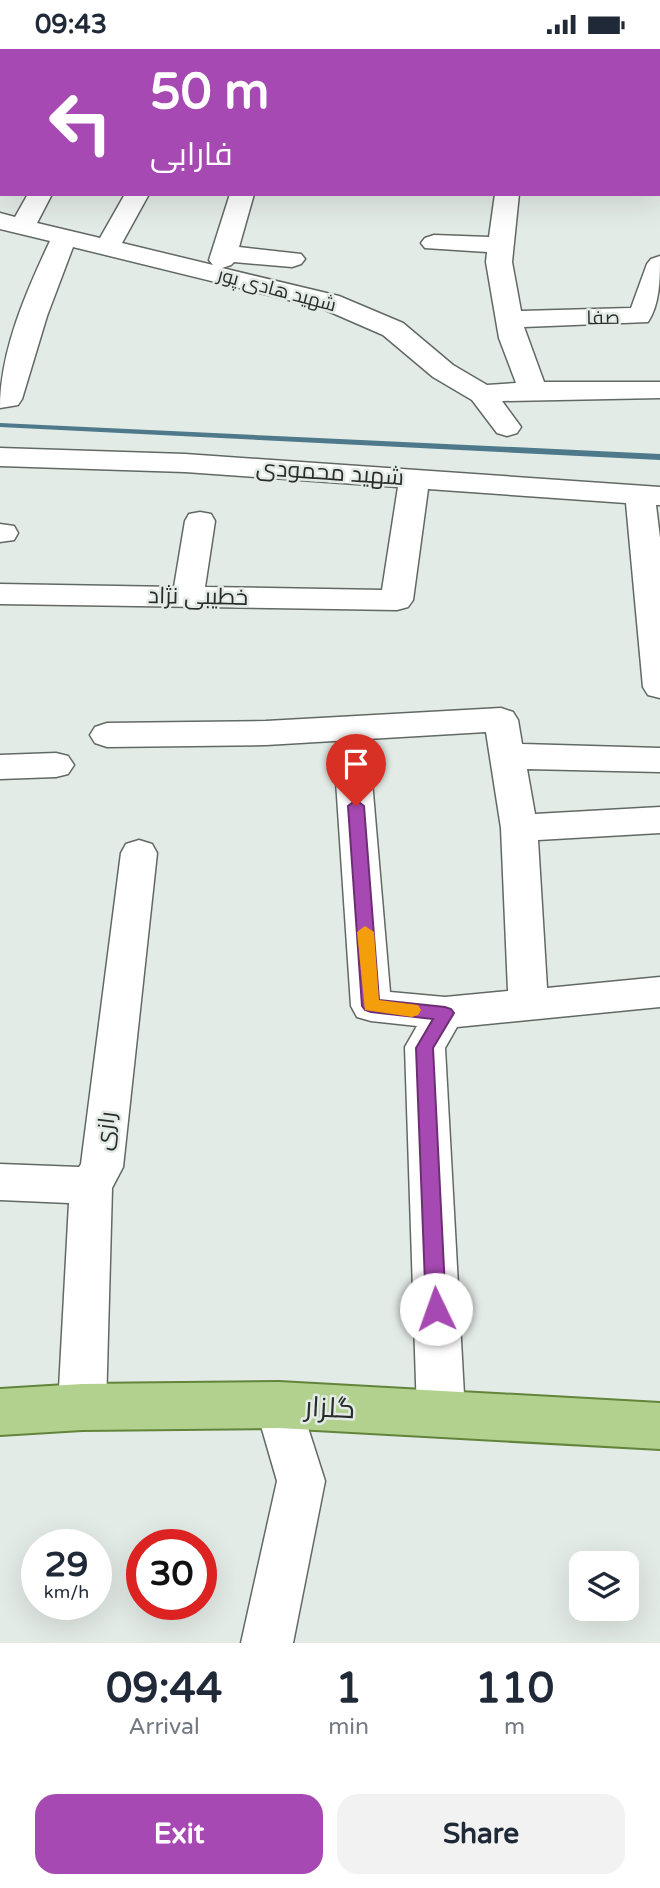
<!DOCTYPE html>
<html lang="en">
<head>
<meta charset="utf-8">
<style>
  body { margin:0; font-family:"Varela Round",Cairo,sans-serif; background:#f2f2f3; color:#1f2937; height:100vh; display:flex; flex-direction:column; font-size:26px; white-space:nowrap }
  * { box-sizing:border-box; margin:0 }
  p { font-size:23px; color:#747a83 }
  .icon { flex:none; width:38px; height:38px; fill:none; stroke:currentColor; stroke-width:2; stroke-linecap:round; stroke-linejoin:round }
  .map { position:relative; height:1594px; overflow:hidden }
  .sheet { display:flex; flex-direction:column; background:#fff; flex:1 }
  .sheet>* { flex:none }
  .top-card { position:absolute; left:0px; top:0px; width:662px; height:147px; box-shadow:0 7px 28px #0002; background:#a749b2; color:#fff; overflow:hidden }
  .tools { position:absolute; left:569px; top:1502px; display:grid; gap:14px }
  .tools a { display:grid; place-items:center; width:70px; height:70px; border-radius:14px; background:#fff; box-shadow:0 7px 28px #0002; font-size:35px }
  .speed { position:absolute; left:21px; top:1480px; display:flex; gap:14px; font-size:35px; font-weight:700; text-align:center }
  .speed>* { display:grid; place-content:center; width:91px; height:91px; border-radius:50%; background:#fff; box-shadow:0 7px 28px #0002; line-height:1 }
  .speed small { font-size:18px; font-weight:400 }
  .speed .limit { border:10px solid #d22; background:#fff; color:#111 }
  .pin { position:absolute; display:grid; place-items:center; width:60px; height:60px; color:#fff; margin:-72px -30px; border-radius:50% 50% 50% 0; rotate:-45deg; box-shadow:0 0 7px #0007 }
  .pin .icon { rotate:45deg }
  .me { position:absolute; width:77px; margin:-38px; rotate:357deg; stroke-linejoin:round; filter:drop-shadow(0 0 5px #0008) }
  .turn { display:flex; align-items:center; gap:24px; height:147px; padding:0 35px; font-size:32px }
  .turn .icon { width:91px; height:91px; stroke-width:2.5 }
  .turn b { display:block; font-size:49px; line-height:60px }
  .eta { display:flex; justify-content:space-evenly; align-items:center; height:119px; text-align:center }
  .eta b { font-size:42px; font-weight:700; line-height:49px }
  .action { display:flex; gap:14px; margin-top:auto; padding:14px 35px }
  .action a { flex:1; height:80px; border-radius:21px; background:#a749b2; color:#fff; font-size:28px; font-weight:700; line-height:80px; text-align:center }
  .action a+a { background:#f2f2f3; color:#1f2937 }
  .status { display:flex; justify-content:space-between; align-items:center; height:49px; padding:0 35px; background:#fff; direction:ltr }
  .status svg { height:19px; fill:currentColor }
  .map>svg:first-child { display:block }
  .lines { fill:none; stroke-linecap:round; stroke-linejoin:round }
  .stream { fill:#4d798a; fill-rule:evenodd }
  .minor-casing { stroke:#626965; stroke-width:3 }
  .major-casing { stroke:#62843b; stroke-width:4 }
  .minor { fill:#fff; fill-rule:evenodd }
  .major { fill:#b3d18e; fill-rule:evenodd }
  .route { fill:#a749b2; stroke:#6d2f74; stroke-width:2 }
  .slow { fill:#f59e0b }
  .labels { text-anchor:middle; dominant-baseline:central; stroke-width:5; stroke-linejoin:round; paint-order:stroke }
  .far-street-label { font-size:19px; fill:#292c2b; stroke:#e3ebe6 }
  .street-label { font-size:23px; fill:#292c2b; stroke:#e3ebe6 }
  .near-street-label { font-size:28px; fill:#292c2b; stroke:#e3ebe6 }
</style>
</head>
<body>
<div class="status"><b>09:43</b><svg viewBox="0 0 49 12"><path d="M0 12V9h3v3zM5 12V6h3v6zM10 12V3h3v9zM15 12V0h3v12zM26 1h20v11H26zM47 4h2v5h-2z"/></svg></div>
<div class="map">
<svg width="660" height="1594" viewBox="0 0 660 1594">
  <rect width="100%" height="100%" fill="#e3ebe6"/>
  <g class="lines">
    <path class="stream" d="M0,374L660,405V411L0,378Z"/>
    <defs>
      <path id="minor" d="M112,0H134L111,2Z
        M282,0H304L281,2Z
        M535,0H573L574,2H536Z
        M0,72H2V86H0Z
        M28,145H52L37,174L100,189L125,145H149L122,194L213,216L209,211L230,145H254L239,198L301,205L305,210L301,215L292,218L234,213L231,216L222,219L339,247L403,274L453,316L487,336L516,334L499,289L486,213L487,203L425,199L421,194L425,189L434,186L489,188L495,145H519L512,213L521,262L631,259L647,215L651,210L660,207C660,230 660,255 648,273L524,278L544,333H660V349L502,352L521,378L517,384L507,387L497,384L472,351L433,328L383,286L321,259L73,198L47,267L22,350L18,356L0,359C0,302 26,243 50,192L0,180V164L15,168Z
        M0,399L185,405L660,438V456H656L660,489V649L648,646L643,638L626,454L428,440L413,551L408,558L397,561L0,555V535L174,538L185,472L189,465L200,463L211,465L215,472L205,538L382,541L398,438L185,423L0,417Z
        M0,475L14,477L18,484L14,491L0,493Z
        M501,659L513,663L518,671L522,695L660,699V723L527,720L535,765L660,758V784L538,791L547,939L660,928V958L457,978L445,999L465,1364L458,1379L441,1386L424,1379L417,1364L405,998L417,977L371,972L357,968L351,957L336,732L341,723L354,720L367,723L372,732L390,943L445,948L508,942L501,779L486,683L266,696L107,698L95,694L90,686L95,678L107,674L266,672Z
        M56,704L68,707L74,716L68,725L56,728L0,730V706Z
        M139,791L152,795L157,804L123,1118L112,1139L106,1358L99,1373L82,1380L65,1373L58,1358L69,1154L0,1151V1115L79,1118L81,1115L121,804L126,795Z
        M279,1334L296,1341L325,1432L293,1594H241L277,1432L255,1356L262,1341Z"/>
      <path id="major" d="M279,1333L660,1354V1400L279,1379L82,1381L0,1386V1340L82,1335Z"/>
    </defs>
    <use href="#minor" class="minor-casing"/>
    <use href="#major" class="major-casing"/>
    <use href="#minor" class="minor"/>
    <use href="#major" class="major"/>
  </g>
  <path class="route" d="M356,751L364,757L379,951L445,958L451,960L454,964L433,999L446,1260L443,1266L436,1269L429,1266L426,1260L416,999L433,970L371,963L365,961L362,957L348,757Z"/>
  <path class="slow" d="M365,877L374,883L379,951L418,956L421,961L418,966L412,968L365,961L357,883Z"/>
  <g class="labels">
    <g class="far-street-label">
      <text transform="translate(277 241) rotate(15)">شهید هادی پور</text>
      <text transform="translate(603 269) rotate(-1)">صفا</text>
    </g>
    <g class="street-label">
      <text transform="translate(330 424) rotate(4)">شهید محمودی</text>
      <text transform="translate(198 548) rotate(1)">خطیبی نژاد</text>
      <text transform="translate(106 1082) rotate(-83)">رازی</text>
    </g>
    <g class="near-street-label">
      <text transform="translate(330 1359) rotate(3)">گلزار</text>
    </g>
  </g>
</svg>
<div class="tools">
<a><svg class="icon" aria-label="layers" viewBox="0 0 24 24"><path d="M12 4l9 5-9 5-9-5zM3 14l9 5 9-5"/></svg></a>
</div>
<div class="speed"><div>29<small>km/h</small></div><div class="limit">30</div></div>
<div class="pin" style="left:356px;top:757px;background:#d93025"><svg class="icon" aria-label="arrive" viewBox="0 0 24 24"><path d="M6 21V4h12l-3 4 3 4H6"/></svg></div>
<svg class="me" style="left:436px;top:1260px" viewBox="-20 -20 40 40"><circle r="19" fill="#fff"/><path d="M0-13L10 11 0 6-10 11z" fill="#a749b2"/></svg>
<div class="top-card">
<div class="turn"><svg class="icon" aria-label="left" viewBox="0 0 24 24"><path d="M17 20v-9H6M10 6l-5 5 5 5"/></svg><div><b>50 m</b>فارابی</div></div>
</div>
</div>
<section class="sheet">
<div class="eta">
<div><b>09:44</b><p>Arrival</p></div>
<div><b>1</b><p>min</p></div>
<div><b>110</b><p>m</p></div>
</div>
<div class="action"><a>Exit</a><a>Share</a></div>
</section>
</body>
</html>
